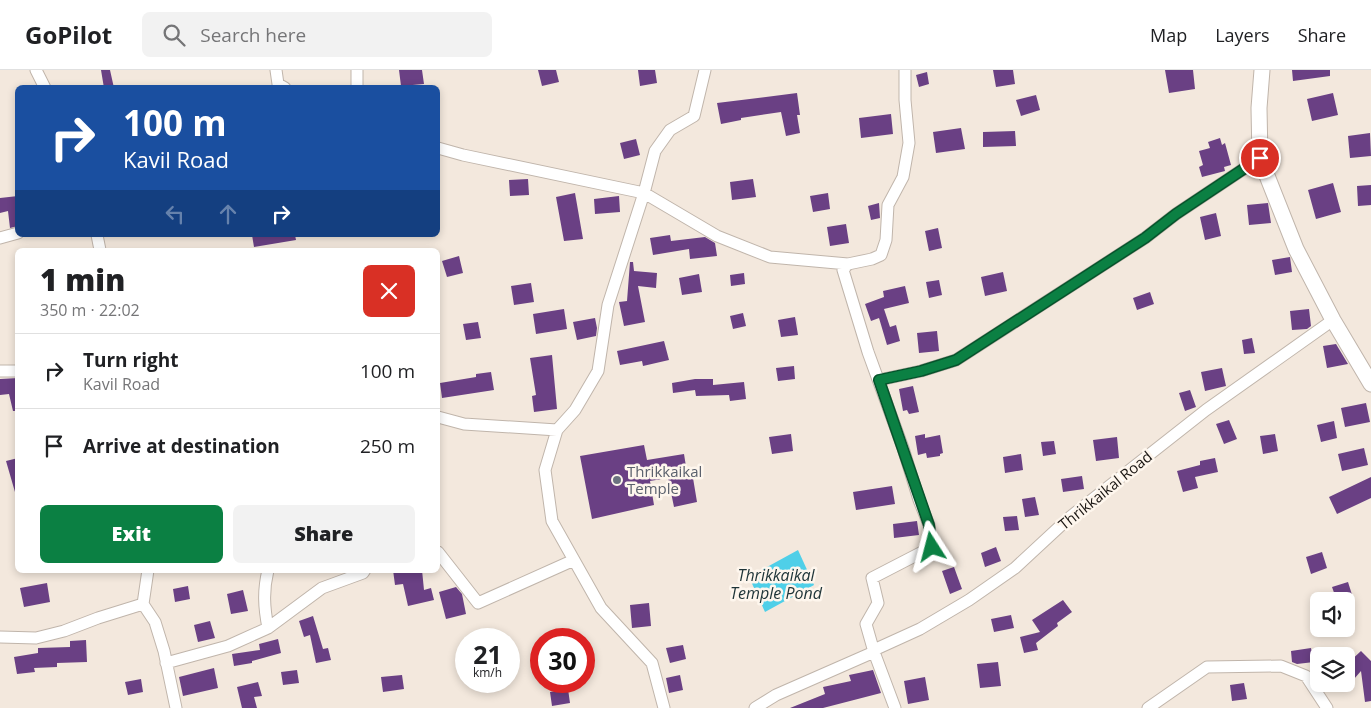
<!DOCTYPE html>
<html lang="en">
<head>
<meta charset="utf-8">
<style>
  body { margin:0; font-family:"Open Sans",sans-serif; background:#f2f2f2; color:#202124; height:100vh; display:flex; flex-direction:column; font-size:19px; white-space:nowrap }
  * { box-sizing:border-box; margin:0 }
  p { font-size:16px; color:#757577 }
  .icon { flex:none; width:28px; height:28px; fill:none; stroke:currentColor; stroke-width:2; stroke-linecap:round; stroke-linejoin:round }
  .map { position:relative; flex:1; overflow:hidden }
  .panel { position:absolute; left:15px; top:178px; width:425px; height:325px; display:flex; flex-direction:column; background:#fff; border-radius:8px; box-shadow:0 2px 8px #0003 }
  .panel>* { flex:none }
  .top-card { position:absolute; left:15px; top:15px; width:425px; height:152px; border-radius:8px; box-shadow:0 2px 8px #0003; background:#1a4fa0; color:#fff; overflow:hidden }
  .controls { position:absolute; left:1310px; top:522px; display:grid; gap:10px }
  .controls a { display:grid; place-items:center; width:45px; height:45px; border-radius:8px; background:#fff; box-shadow:0 2px 8px #0003; font-size:25px }
  .speed { position:absolute; left:455px; top:558px; display:flex; gap:10px; font-size:25px; font-weight:700; text-align:center }
  .speed>* { display:grid; place-content:center; width:65px; height:65px; border-radius:50%; background:#fff; box-shadow:0 2px 8px #0003; line-height:1 }
  .speed small { font-size:12px; font-weight:400 }
  .speed .limit { border:8px solid #d22; background:#fff; color:#111 }
  .pin { position:absolute; display:grid; place-items:center; width:42px; height:42px; color:#fff; margin:-21px; border:2px solid #fff; border-radius:50%; box-shadow:0 1px 5px #0007 }
  .me { position:absolute; width:55px; margin:-28px; rotate:351deg; stroke-linejoin:round; filter:drop-shadow(0 0 4px #0008) }
  .turn { display:flex; align-items:center; gap:18px; height:105px; padding:0 25px; font-size:22px }
  .turn .icon { width:65px; height:65px; stroke-width:2.5 }
  .turn b { display:block; font-size:35px; line-height:42px }
  .lanes { display:flex; align-items:center; height:48px; padding:0 25px; background:#0003; justify-content:center; gap:25px; direction:ltr }
  .lanes .off { opacity:.35 }
  .round { display:grid; place-items:center; flex:none; width:52px; height:52px; border-radius:8px; background:#f2f2f2 }
  .headline { display:flex; align-items:center; justify-content:space-between; height:85px; padding:0 25px }
  h1 { font-size:30px; font-weight:800; line-height:38px }
  .button { display:flex; gap:10px; margin-top:auto; padding:10px 25px }
  .button a { flex:1; height:58px; border-radius:8px; background:#0b8043; color:#fff; font-size:20px; font-weight:800; line-height:58px; text-align:center }
  .button a+a { background:#f2f2f2; color:#202124 }
  ul { padding:0; list-style:none }
  li { display:flex; align-items:center; gap:15px; height:75px; padding:0 25px; border-top:1px solid #e0e0e0 }
  li div { flex:1 }
  li b { display:block; font-size:19px }
  li em { font-style:normal }
  header { display:flex; align-items:center; gap:30px; box-sizing:border-box; height:70px; padding:0 25px; background:#fff; border-bottom:1px solid #e0e0e0 }
  header strong { font-size:24px }
  nav { display:flex; gap:28px; margin-inline-start:auto; font-size:18px }
  .search { width:350px; height:45px; background:#f2f2f2; display:flex; align-items:center; gap:12px; box-sizing:border-box; padding:0 18px; border-radius:8px; color:#757577; font-size:19px }
  .map>svg:first-child { display:block }
  .water { fill:#4fcfe8 }
  .building { fill:#6a4084 }
  .lines { fill:none; stroke-linecap:round; stroke-linejoin:round }
  .minor-casing { stroke:#c0b5ab; stroke-width:13 }
  .secondary-casing { stroke:#c0b5ab; stroke-width:17 }
  .minor { stroke:#fff; stroke-width:11 }
  .secondary { stroke:#fff; stroke-width:15 }
  .route-casing { stroke:#07532c; stroke-width:12 }
  .route { stroke:#0b8043; stroke-width:9 }
  .worship-dot { fill:#6b7280; stroke:#fef6ed; stroke-width:2 }
  .labels { text-anchor:middle; dominant-baseline:central; stroke-width:5; stroke-linejoin:round; paint-order:stroke }
  .worship-label { font-size:15px; fill:#5b616d; stroke:#fef6ed; text-anchor:start }
  .street-label { font-size:15px; fill:#181411; stroke:#fef6ed }
  .water-label { font-size:16px; font-style:italic; fill:#1d3337; stroke:#fef6ed }
</style>
</head>
<body>
<header>
<strong>GoPilot</strong>
<div class="search"><svg class="icon" aria-label="search" viewBox="0 0 24 24"><circle cx="10" cy="10" r="6"/><path d="M15 15l6 6"/></svg>Search here</div>
<nav><a>Map</a><a>Layers</a><a>Share</a></nav>
</header>
<div class="map">
<svg width="1371" height="638" viewBox="0 0 1371 638">
  <rect width="100%" height="100%" fill="#f3e8dd"/>
  <path class="water" d="M798,480L814,515L765,542L749,507Z"/>
  <path class="building" d="M101,0H110L114,18H104Z
    M399,0H422L424,14L401,16Z
    M538,0H556L559,12L542,16Z
    M638,0H655L657,13L640,16Z
    M993,0H1013L1015,14L996,17Z
    M1165,0H1193L1195,19L1169,23Z
    M1292,0H1330V6L1293,11Z
    M927,2L929,14L919,17L916,5Z
    M797,23L800,45H797L800,63L786,66L781,42L741,48V50L721,54L717,33Z
    M1333,23L1338,45L1312,51L1307,29Z
    M1036,25L1040,40L1021,46L1016,30Z
    M891,44L893,64L861,68L859,48Z
    M961,58L965,79L936,83L933,62Z
    M1015,61L1016,76L983,77V62Z
    M1370,63L1371,86L1350,88L1348,66Z
    M1220,68L1222,75L1225,73L1231,95L1224,97L1225,101L1202,107L1199,97L1203,95L1199,81L1210,78L1208,72Z
    M636,69L640,85L624,89L620,73Z
    M528,109L529,125L510,126L509,110Z
    M753,109L756,127L732,130L730,112Z
    M1333,113L1341,142L1316,149L1308,120Z
    M1371,115V135L1358,136L1357,116Z
    M575,123L583,169L564,171L556,127Z
    M828,123L830,139L813,142L810,126Z
    M18,126V156L10,158L8,141L0,143V128Z
    M619,126L620,142L595,144L594,129Z
    M879,133L880,148L871,150L868,136Z
    M1268,133L1271,153L1249,155L1247,135Z
    M1216,143L1221,166L1205,170L1200,147Z
    M846,154L849,173L830,176L827,157Z
    M938,158L942,178L929,181L925,161Z
    M252,165H295L296,170L254,177Z
    M670,165L671,171L705,167L715,173L717,186L690,189L689,179L653,185L650,168Z
    M459,186L463,203L447,207L442,191Z
    M1290,187L1292,202L1275,205L1272,190Z
    M630,192H633L634,201L657,203L656,218L638,216L645,252L624,256L619,232L627,231Z
    M1003,202L1007,221L985,226L981,207Z
    M744,203L745,214L731,216L730,205Z
    M699,204L702,222L682,225L679,208Z
    M939,210L942,225L929,228L926,212Z
    M531,213L534,232L514,235L511,216Z
    M905,216L909,233L884,239L890,257L896,255L900,271L887,275L879,248L871,251L865,234L884,227L883,221Z
    M1150,222L1154,234L1137,240L1133,228Z
    M564,239L567,259L536,264L533,244Z
    M1309,239L1311,256L1307,259L1292,260L1290,241Z
    M743,243L746,256L733,259L730,246Z
    M795,247L798,265L781,267L778,250Z
    M595,248L597,258L596,266L577,270L573,252Z
    M478,252L481,268L466,270L463,254Z
    M937,261L939,281L919,283L917,263Z
    M1252,268L1255,283L1244,284L1242,270Z
    M664,271L669,290L643,296L642,291L620,295L617,281Z
    M1336,274L1348,294L1327,298L1323,276Z
    M552,285L557,339L534,342L532,326L536,325L530,288Z
    M794,296L795,309L778,311L776,298Z
    M1222,298L1226,316L1205,321L1201,302Z
    M491,302L494,320L442,328L440,313L476,307V304Z
    M18,308V341H13L9,324L0,325V309Z
    M695,309H713V315L744,312L746,329L730,331L729,325L696,326L695,320L673,323L672,313Z
    M913,316L919,342L909,344L907,340L903,341L899,319Z
    M1190,320L1196,337L1185,341L1179,323Z
    M1366,333L1370,352L1345,357L1341,338Z
    M1229,350L1237,369L1224,374L1216,354Z
    M1334,351L1337,368L1321,372L1317,355Z
    M791,364L793,381L772,384L769,367Z
    M925,364V368L940,365L943,383L940,384V386L927,388L926,383L918,385L915,366Z
    M1275,364L1278,381L1263,384L1260,366Z
    M1117,367L1119,388L1096,391L1093,370Z
    M1054,371L1056,384L1043,386L1041,372Z
    M644,375L647,390L684,384L688,409L693,408L697,432L674,437L668,408L650,411L654,435L592,449L580,386Z
    M1364,378L1368,395L1342,401L1338,384Z
    M1021,384L1023,400L1005,403L1003,387Z
    M18,388V422H15L6,391Z
    M1215,388L1218,402L1195,407L1198,418L1183,422L1177,401L1200,395V391Z
    M1082,406L1084,419L1063,422L1061,409Z
    M1371,407V428L1337,444L1329,427Z
    M892,416L895,434L856,440L853,422Z
    M1035,427L1039,445L1025,447L1022,429Z
    M1017,446L1019,460L1005,461L1003,447Z
    M917,451L919,465L894,468L893,454Z
    M996,477L1001,491L985,497L981,483Z
    M1322,482L1327,498L1311,504L1306,487Z
    M954,497L962,519L950,524L942,501Z
    M393,500H422L424,520L431,518L434,530L408,536L403,514L395,515Z
    M1348,512L1354,531H1337L1332,517Z
    M47,513L50,532L24,537L20,518Z
    M188,516L190,529L175,532L173,519Z
    M456,517L462,524L466,544L446,549L439,522Z
    M243,520L248,541L231,544L227,524Z
    M1063,530L1072,542L1057,553L1058,556L1036,573L1038,580L1024,583L1020,567L1040,562L1032,550Z
    M649,533L651,556L632,558L630,535Z
    M1011,545L1014,558L994,562L991,549Z
    M313,546L323,579L328,578L331,590L316,593L310,565L304,567L299,551Z
    M210,551L215,568L198,572L194,555Z
    M278,569L281,583L252,591V593L234,596L232,584L260,580L259,574Z
    M86,570L87,592L57,593V597L34,598L35,602L17,604L14,587L38,583V578L70,577V571Z
    M683,575L686,589L670,593L666,578Z
    M1311,578L1314,592L1297,594L1292,592L1291,581Z
    M1361,581L1371,591V631L1365,632L1361,601L1354,609L1346,600V595Z
    M998,592L1001,616L980,618L977,594Z
    M214,598L218,618L183,626L179,607Z
    M297,600L299,613L283,615L281,602Z
    M873,600L881,623L823,638H790L825,624L823,617L851,611L849,605Z
    M402,605L404,619L383,622L381,607Z
    M680,605L683,620L669,623L666,608Z
    M925,607L929,630L908,634L904,611Z
    M141,609L143,622L128,625L125,612Z
    M258,612L262,626L254,627L257,638H242L237,617Z
    M1244,613L1247,629L1232,631L1230,615Z
    M568,619L570,633L552,636L550,622Z"/>
  <g class="lines">
    <defs>
      <path id="minor" d="M36,0L45,18
        M276,0L278,14L285,18
        M357,18V0
        M438,78L463,85L644,123L717,166L770,187L848,194L872,189L881,185L886,170L888,135L903,107L909,73L905,30V0
        M97,165L100,180
        M0,168L18,163
        M848,194L843,200L868,282L903,378L919,430L929,455L932,477L872,508L878,533L866,554L874,582L895,638
        M0,301H18
        M879,310L921,301L956,290L1145,168L1176,144L1260,88
        M438,347L464,354L557,360L575,340L598,301L608,235L644,123L655,81L670,60L694,46L705,0
        M557,360L545,400L552,451L601,538L652,593L664,638
        M438,482L478,533L574,490
        M143,534L148,500
        M268,558L322,518L363,503L365,500
        M0,567L36,568L64,561L98,548L143,534L155,552L164,581L176,638
        M166,593L228,576L268,558C264,537 263,521 268,500
        M755,638L776,625L874,582L876,579L920,559L969,530L1015,498L1070,447L1206,340L1333,250
        M1148,638L1207,597L1281,596L1306,606L1327,638"/>
      <path id="secondary" d="M1262,0L1259,38L1260,88L1296,179L1333,250L1371,314"/>
    </defs>
    <use href="#minor" class="minor-casing"/>
    <use href="#secondary" class="secondary-casing"/>
    <use href="#minor" class="minor"/>
    <use href="#secondary" class="secondary"/>
  </g>
  <g class="lines">
    <defs>
      <path id="route" d="M932,477L929,455L879,310L921,301L956,290L1145,168L1176,144L1260,88"/>
    </defs>
    <use href="#route" class="route-casing"/>
    <use href="#route" class="route"/>
  </g>
  <circle class="worship-dot" cx="617" cy="410" r="5"/>
  <g class="labels">
    <g class="worship-label">
      <text x="627" y="401">Thrikkaikal<tspan x="627" dy="17">Temple</tspan></text>
    </g>
    <g class="street-label">
      <text transform="translate(1105 420) rotate(-39)">Thrikkaikal Road</text>
    </g>
    <g class="water-label">
      <text x="776" y="505">Thrikkaikal<tspan x="776" dy="18">Temple Pond</tspan></text>
    </g>
  </g>
</svg>
<div class="controls">
<a><svg class="icon" aria-label="sound" viewBox="0 0 24 24"><path d="M4 9h4l5-4v14l-5-4H4zM17 9q2 3 0 6"/></svg></a>
<a><svg class="icon" aria-label="layers" viewBox="0 0 24 24"><path d="M12 4l9 5-9 5-9-5zM3 14l9 5 9-5"/></svg></a>
</div>
<div class="speed"><div>21<small>km/h</small></div><div class="limit">30</div></div>
<div class="pin" style="left:1260px;top:88px;background:#d93025"><svg class="icon" aria-label="arrive" viewBox="0 0 24 24"><path d="M6 21V4h12l-3 4 3 4H6"/></svg></div>
<svg class="me" style="left:932px;top:477px" viewBox="-20 -20 40 40"><path d="M0-17L14 15 0 8-14 15z" fill="#0b8043" stroke="#fff" stroke-width="4"/></svg>
<div class="top-card">
<div class="turn"><svg class="icon" aria-label="right" viewBox="0 0 24 24"><path d="M7 20v-9h11M14 6l5 5-5 5"/></svg><div><b>100 m</b>Kavil Road</div></div>
<div class="lanes"><svg class="icon off" aria-label="left" viewBox="0 0 24 24"><path d="M17 20v-9H6M10 6l-5 5 5 5"/></svg><svg class="icon off" aria-label="ahead" viewBox="0 0 24 24"><path d="M12 20V5M6 11l6-6 6 6"/></svg><svg class="icon" aria-label="right" viewBox="0 0 24 24"><path d="M7 20v-9h11M14 6l5 5-5 5"/></svg></div>
</div>
<section class="panel">
<div class="headline"><div><h1>1 min</h1><p>350 m · 22:02</p></div><a class="round" style="background:#d93025;color:#fff"><svg class="icon" aria-label="close" viewBox="0 0 24 24"><path d="M6 6l12 12M18 6L6 18"/></svg></a></div>
<ul>
<li><svg class="icon" aria-label="right" viewBox="0 0 24 24"><path d="M7 20v-9h11M14 6l5 5-5 5"/></svg><div><b>Turn right</b><p>Kavil Road</p></div><em>100 m</em></li>
<li><svg class="icon" aria-label="arrive" viewBox="0 0 24 24"><path d="M6 21V4h12l-3 4 3 4H6"/></svg><div><b>Arrive at destination</b></div><em>250 m</em></li>
</ul>
<div class="button"><a>Exit</a><a>Share</a></div>
</section>
</div>
</body>
</html>
